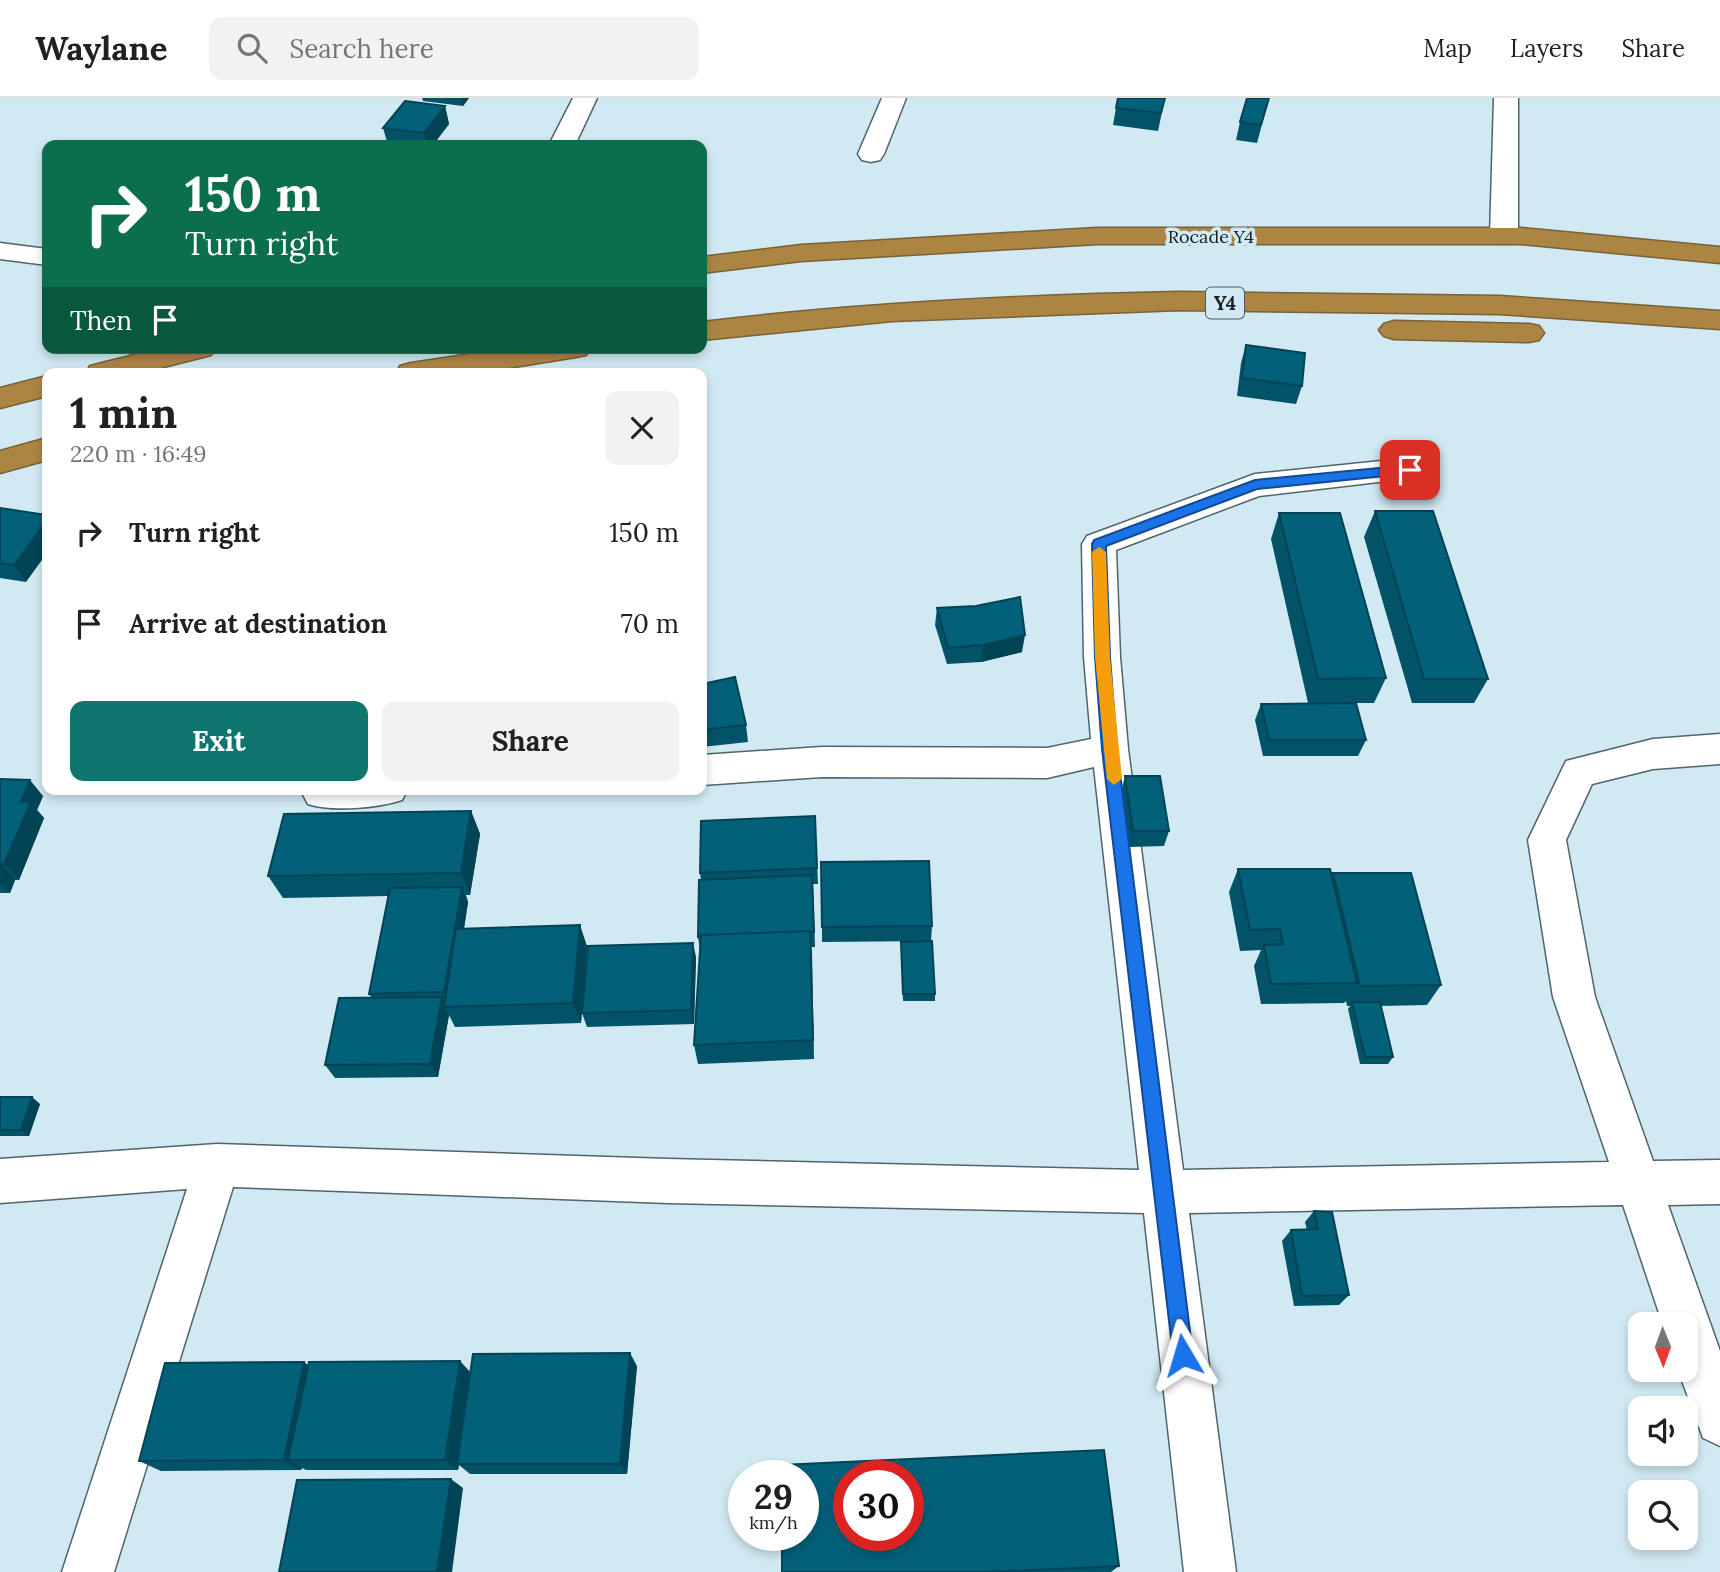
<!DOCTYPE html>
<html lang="en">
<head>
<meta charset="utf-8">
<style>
  body { margin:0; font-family:Lora,serif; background:#f2f2f2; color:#202124; height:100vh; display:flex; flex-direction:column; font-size:26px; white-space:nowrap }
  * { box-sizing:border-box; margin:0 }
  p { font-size:23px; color:#757577 }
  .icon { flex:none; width:38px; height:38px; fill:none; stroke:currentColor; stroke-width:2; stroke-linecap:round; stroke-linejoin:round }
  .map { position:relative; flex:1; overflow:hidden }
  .sheet { position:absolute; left:42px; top:270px; width:665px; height:427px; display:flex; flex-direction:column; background:#fff; border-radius:14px; box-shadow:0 4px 10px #0003 }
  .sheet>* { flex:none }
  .hud { position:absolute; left:42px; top:42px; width:665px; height:214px; border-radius:14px; box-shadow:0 4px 10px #0003; background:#0b6e4f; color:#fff; overflow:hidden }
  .needle { width:46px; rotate:179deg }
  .buttons { position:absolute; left:1628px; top:1214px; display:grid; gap:14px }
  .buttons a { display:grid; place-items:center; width:70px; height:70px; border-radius:14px; background:#fff; box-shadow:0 4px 10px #0003; font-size:35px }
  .speed { position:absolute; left:728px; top:1362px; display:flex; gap:14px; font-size:35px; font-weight:700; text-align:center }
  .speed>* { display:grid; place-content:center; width:91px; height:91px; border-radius:50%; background:#fff; box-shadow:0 4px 10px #0003; line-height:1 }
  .speed small { font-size:18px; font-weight:400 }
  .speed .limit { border:10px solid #d22; background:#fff; color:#111 }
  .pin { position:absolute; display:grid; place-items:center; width:60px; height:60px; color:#fff; margin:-30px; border-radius:14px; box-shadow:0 4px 10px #0006 }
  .me { position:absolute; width:77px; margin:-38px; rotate:353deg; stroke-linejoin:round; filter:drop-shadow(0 0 5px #0008) }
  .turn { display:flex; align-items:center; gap:24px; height:147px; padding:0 28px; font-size:32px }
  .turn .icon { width:91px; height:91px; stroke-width:2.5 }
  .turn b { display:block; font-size:49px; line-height:60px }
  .then { display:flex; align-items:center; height:66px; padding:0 28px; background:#0003; gap:14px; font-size:26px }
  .round { display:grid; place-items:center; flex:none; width:74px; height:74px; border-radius:14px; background:#f2f2f2 }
  .overview { display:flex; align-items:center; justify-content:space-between; height:119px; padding:0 28px }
  h1 { font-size:42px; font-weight:700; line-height:52px }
  .button { display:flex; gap:14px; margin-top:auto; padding:14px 28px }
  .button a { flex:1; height:80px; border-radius:14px; background:#0f766e; color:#fff; font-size:28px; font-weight:700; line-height:80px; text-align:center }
  .button a+a { background:#f2f2f2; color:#202124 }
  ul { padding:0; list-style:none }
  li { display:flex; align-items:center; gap:21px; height:91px; padding:0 28px }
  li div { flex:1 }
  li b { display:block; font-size:26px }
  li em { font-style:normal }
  header { display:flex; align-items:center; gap:42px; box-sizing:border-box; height:98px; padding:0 35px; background:#fff; border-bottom:2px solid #e0e0e0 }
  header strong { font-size:33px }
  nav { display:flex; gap:38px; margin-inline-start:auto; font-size:24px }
  .search { width:490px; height:63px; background:#f2f2f2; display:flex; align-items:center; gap:18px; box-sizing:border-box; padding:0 24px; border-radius:14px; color:#757577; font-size:26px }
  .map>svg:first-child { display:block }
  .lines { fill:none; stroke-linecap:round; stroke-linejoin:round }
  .minor-casing { stroke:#4f646c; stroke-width:3 }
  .highway-casing { stroke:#786137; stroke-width:3 }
  .minor { fill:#fff; fill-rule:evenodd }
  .highway { fill:#ad8543; fill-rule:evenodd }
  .wall { fill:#035368 }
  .shaded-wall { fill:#024355 }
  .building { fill:#036079; stroke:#024355; stroke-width:2; fill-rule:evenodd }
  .route { fill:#1a73e8; stroke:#114b97; stroke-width:2 }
  .slow { fill:#f59e0b }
  .labels { text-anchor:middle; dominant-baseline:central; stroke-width:7; stroke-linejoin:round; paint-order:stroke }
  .far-street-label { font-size:18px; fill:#151e21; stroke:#d1e9f2 }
  .shield { fill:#d1e9f2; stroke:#4d5b60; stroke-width:2 }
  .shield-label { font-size:19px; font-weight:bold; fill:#151e21 }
</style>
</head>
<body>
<header>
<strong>Waylane</strong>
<div class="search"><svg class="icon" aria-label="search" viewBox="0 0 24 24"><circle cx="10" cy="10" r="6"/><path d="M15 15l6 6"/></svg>Search here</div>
<nav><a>Map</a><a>Layers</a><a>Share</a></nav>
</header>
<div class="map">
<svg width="1720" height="1474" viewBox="0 0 1720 1474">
  <rect width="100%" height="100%" fill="#d1e9f2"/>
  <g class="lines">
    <defs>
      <path id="minor" d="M573,0H597L575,47H549Z
        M882,0H906L884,56L880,62L871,64L862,62L858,56Z
        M1494,0H1518V138L1514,144L1504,146L1494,144L1490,138Z
        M0,145L47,151V167L0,161Z
        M1410,360L1421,363L1426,371L1421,379L1259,398L1116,452L1120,559L1128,651L1183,1072L1609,1064L1553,899L1528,742L1566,663L1653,641L1720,636V666L1653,671L1592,686L1566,742L1595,899L1653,1063L1720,1062V1106L1668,1107L1720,1253V1348L1703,1340L1678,1272H1685V1227H1663L1623,1107L1189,1115L1236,1474H1184L1144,1115L668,1105L233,1089L114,1474H62L187,1091L0,1105V1061L217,1046L668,1061L1139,1072L1094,669L1047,680L822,679L702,687V657L822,649L1047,650L1091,641L1084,559L1082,446L1087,438L1255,376Z
        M304,691H408L402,702C378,710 332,714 308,706L302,695Z"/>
      <path id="highway" d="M1097,130H1521L1720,149V165L1521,146H1097L801,163L702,175V159L801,147Z
        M1180,194L1499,198L1720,213V231L1499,216L1180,212L892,223L702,242V224C861,205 1020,197 1180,194Z
        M1394,223L1529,226L1539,228L1544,235L1539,242L1529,244L1394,241L1384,238L1379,232L1384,226Z
        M162,250H216L211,257L140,275H86L90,268Z
        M512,250H591L586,257L576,259L476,275H396L400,268L411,265Z
        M47,278V298L0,310V290Z
        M47,340V362L0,375V353Z"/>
    </defs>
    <use href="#minor" class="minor-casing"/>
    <use href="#highway" class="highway-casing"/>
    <use href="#minor" class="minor"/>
    <use href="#highway" class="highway"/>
  </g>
  <path class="wall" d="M422,0H469L463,8L423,3Z
    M1165,0L1158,33L1113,27L1116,10Z
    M1269,0L1257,45L1236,42L1240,24Z
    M445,8L449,26L433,47H388L383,30Z
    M1246,247L1302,288L1296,306L1237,298L1241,265Z
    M0,410L26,484L0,480Z
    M1375,413L1488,581L1474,605H1412L1364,439Z
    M1279,415L1386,580L1374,605H1308L1271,441Z
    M937,510L1022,554L981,564L947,566L935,527Z
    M702,586L746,627L748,644L702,649Z
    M1261,606L1366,642L1358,658H1263L1255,622Z
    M1125,678L1169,733L1164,748L1129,749L1121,694Z
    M0,681L43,698L37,712L44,720L19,782H15L10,795H0Z
    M471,713L480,736L470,797H466L468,804L464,831L587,848L581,925L455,929L449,917L438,979L335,980L325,967L372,900L369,896L388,798L283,800L268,778Z
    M815,718L818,786H813L815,849H811L814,961L698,966L694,947L700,852L698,839L701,782L700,775Z
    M1238,771L1332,778L1333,775L1441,887L1427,907L1380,908L1393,959L1388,966H1360L1348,911L1350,908H1347L1346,903L1344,905L1261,906L1254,868L1261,852L1240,853L1229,794Z
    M932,828L931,843L822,844V829Z
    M901,844L935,896V903H903Z
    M696,859L694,926L587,929L582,915Z
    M0,999L40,1006L29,1038H0Z
    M1314,1113L1349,1197L1339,1207L1294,1208L1282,1143L1291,1132H1307L1305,1124Z
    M304,1264L308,1268L470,1274L637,1268L627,1376H470L459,1367L458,1372H306L302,1370L301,1372L161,1373L139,1363Z
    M1119,1468L1111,1474H782Z"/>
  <path class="shaded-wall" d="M461,0H469L463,8Z
    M445,8L449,26L433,47H427L424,35Z
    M47,422V455L26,484L14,467Z
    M1025,537L1022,554L981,564L983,547Z
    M30,682L43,698L37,712L44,720L19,782L4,766L21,704Z
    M471,713L480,736L470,797L461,775Z
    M1,766L15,782L10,795L0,785Z
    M462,789L468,804L452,908L444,894Z
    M580,827L587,848L581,925L573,905Z
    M810,833L812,854L814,961L813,942Z
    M693,845L696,859L694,926L691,912Z
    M442,899L447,909H444L449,917L438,979L430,966Z
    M32,999L40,1006L29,1038L21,1032Z
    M630,1255L637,1268L627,1376L620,1366Z
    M460,1263L472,1276L458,1372L445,1362Z
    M304,1264L320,1277L288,1362L302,1370L301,1372L284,1362Z
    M451,1381L463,1390L452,1474H437Z"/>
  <path class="building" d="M1118,0H1165L1161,15L1116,10Z
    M1247,0H1269L1261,27L1240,24Z
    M405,3L445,8L424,35L383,30Z
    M1246,247L1305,255L1302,288L1242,280Z
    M0,410L47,417V422L14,467L0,465Z
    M1375,413H1433L1488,581H1424Z
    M1279,415H1340L1386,580L1318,581Z
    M1020,499L1025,537L983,547L948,550L937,510L976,508Z
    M735,579L746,627L702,632V586Z
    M1356,605L1366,642H1269L1261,606Z
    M1125,678H1160L1169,733H1133Z
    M0,681L30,682L21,704H31L4,766H1L0,769Z
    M471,713L461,775L268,778L284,716Z
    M815,718L817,770L700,775L701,723Z
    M929,763L932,828L822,829L821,764Z
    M1238,771H1330L1357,885L1271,886L1264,847L1283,846L1280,831L1250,832Z
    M1333,775H1411L1441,887L1360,888Z
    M812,777L814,834H810V833L701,837V839H698L699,782Z
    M462,789L444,894L369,896L390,790Z
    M580,827L573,905L444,909L456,831Z
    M810,833L813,942L694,947L701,837Z
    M932,843L935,896H903L901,844Z
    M693,845L691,912L582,915L588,848Z
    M442,899L430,966L325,967L339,900Z
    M1352,904H1380L1393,959H1365Z
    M0,999H32L21,1032H0Z
    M1314,1113L1332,1114L1349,1197L1302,1198L1291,1132L1318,1131Z
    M630,1255L620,1366H457L473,1256Z
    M460,1263L445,1362H288L309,1264Z
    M304,1264L284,1362L139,1363L165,1265Z
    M1104,1352L1119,1468L986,1474H782V1437H803V1377H781V1367ZM849,1377H908V1437H849Z
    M451,1381L437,1474H279L297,1382Z"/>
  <path class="route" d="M1410,367L1414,368V375L1257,391L1106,448L1110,559L1117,651L1193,1257L1190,1264L1183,1267L1176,1264L1173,1257L1102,651L1095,559L1092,446L1094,442L1255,382Z"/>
  <path class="slow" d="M1099,449L1106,454L1110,559L1122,681L1114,687L1107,681L1095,559L1092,454Z"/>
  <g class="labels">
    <g class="far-street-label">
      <text x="1211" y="138">Rocade Y4</text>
    </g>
    <rect class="shield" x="1206" y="189.5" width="38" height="31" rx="5"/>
    <g class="shield-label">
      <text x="1225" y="205">Y4</text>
    </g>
  </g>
</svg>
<div class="buttons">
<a><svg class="needle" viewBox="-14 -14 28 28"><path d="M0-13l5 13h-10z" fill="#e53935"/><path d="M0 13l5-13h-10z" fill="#757577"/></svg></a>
<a><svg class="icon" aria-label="sound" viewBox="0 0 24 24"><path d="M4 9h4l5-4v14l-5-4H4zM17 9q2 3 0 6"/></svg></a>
<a><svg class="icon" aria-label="search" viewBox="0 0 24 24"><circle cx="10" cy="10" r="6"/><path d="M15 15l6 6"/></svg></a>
</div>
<div class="speed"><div>29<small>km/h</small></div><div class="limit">30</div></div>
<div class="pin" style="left:1410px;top:372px;background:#d93025"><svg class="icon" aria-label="arrive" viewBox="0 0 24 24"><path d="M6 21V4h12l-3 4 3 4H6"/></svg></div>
<svg class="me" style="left:1183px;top:1257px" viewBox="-20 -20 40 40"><path d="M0-17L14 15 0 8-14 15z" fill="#1a73e8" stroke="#fff" stroke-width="4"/></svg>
<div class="hud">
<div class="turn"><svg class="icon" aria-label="right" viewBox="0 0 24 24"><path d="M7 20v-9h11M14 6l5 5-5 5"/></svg><div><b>150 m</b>Turn right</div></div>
<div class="then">Then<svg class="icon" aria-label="arrive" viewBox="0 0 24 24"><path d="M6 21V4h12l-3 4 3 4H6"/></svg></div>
</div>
<section class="sheet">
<div class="overview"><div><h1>1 min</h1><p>220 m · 16:49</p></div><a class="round"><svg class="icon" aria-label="close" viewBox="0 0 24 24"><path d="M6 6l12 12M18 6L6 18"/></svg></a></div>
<ul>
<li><svg class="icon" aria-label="right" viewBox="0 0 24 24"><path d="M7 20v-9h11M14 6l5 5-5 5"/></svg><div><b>Turn right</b></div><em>150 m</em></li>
<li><svg class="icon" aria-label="arrive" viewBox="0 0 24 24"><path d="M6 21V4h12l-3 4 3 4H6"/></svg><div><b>Arrive at destination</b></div><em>70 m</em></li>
</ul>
<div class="button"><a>Exit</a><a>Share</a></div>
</section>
</div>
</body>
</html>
